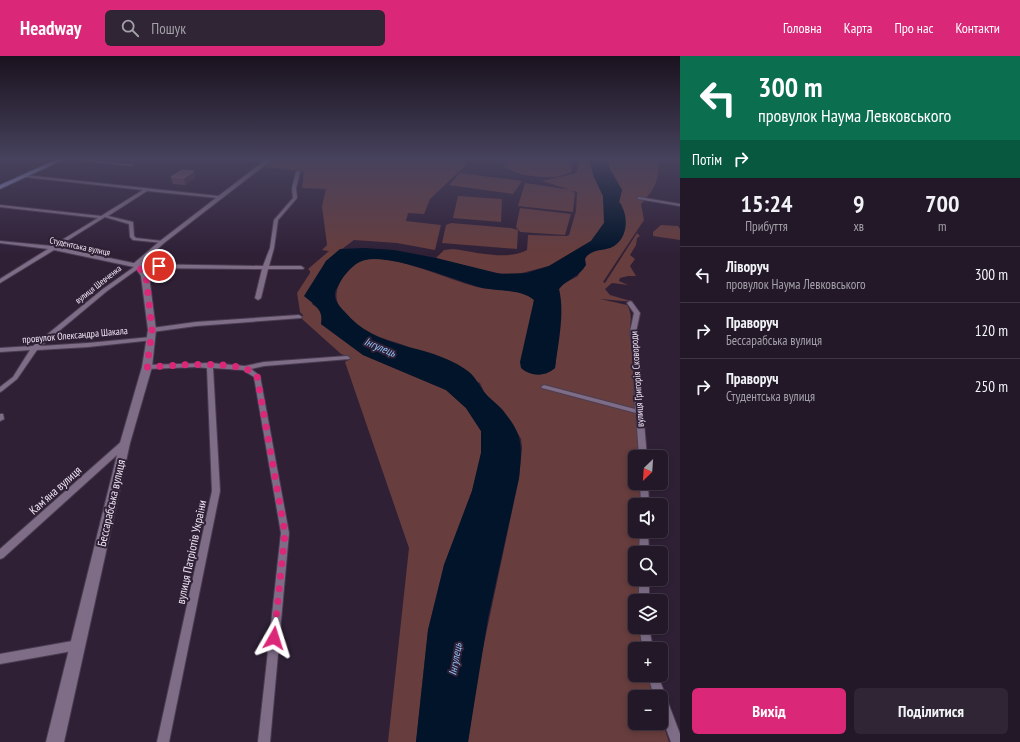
<!DOCTYPE html>
<html lang="uk">
<head>
<meta charset="utf-8">
<style>
  body { margin:0; font-family:"PT Sans Narrow",sans-serif; background:#2f2534; color:#f1f3f6; height:100vh; display:flex; flex-direction:column; font-size:15px; white-space:nowrap }
  * { box-sizing:border-box; margin:0 }
  p { font-size:13px; color:#a3a0a8 }
  .icon { flex:none; width:22px; height:22px; fill:none; stroke:currentColor; stroke-width:2; stroke-linecap:round; stroke-linejoin:round }
  .map { position:relative; flex:1; overflow:hidden }
  .panel { display:flex; flex-direction:column; background:#231828; width:340px }
  .panel>* { flex:none }
  .hud { background:#0b6e4f; color:#fff; overflow:hidden }
  .needle { width:26px; rotate:205deg }
  .buttons { position:absolute; left:628px; top:394px; display:grid; gap:8px }
  .buttons a { display:grid; place-items:center; width:40px; height:40px; border-radius:6px; background:#231828; box-shadow:0 2px 6px #0003,0 0 0 1px #403745; font-size:20px }
  .pin { position:absolute; display:grid; place-items:center; width:34px; height:34px; color:#fff; margin:-17px; border:2px solid #fff; border-radius:50%; box-shadow:0 1px 4px #0007 }
  .me { position:absolute; width:44px; margin:-22px; rotate:6deg; stroke-linejoin:round; filter:drop-shadow(0 0 3px #0008) }
  .turn { display:flex; align-items:center; gap:14px; height:84px; padding:0 12px; font-size:18px }
  .turn .icon { width:52px; height:52px; stroke-width:2.5 }
  .turn b { display:block; font-size:28px; line-height:34px }
  .then { display:flex; align-items:center; height:38px; padding:0 12px; background:#0003; gap:8px; font-size:15px }
  .eta { display:flex; justify-content:space-evenly; align-items:center; height:68px; text-align:center }
  .eta b { font-size:24px; font-weight:600; line-height:28px }
  .cta { display:flex; gap:8px; margin-top:auto; padding:8px 12px }
  .cta a { flex:1; height:46px; border-radius:6px; background:#db2777; color:#fff; font-size:16px; font-weight:600; line-height:46px; text-align:center }
  .cta a+a { background:#2f2534; color:#f1f3f6 }
  ul { padding:0; list-style:none }
  li { display:flex; align-items:center; gap:12px; height:56px; padding:0 12px; border-top:1px solid #403745 }
  li div { flex:1 }
  li b { display:block; font-size:15px }
  li em { font-style:normal }
  header { display:flex; align-items:center; gap:24px; box-sizing:border-box; height:56px; padding:0 20px; background:#db2777; color:#fff }
  header strong { font-size:19px }
  nav { display:flex; gap:22px; margin-inline-start:auto; font-size:14px }
  .search { width:280px; height:36px; background:#2f2534; display:flex; align-items:center; gap:10px; box-sizing:border-box; padding:0 14px; border-radius:6px; color:#a3a0a8; font-size:15px }
  main { display:flex; flex:1; min-height:0 }
  .map>svg:first-child { display:block }
  .green { fill:#673d3d }
  .water { fill:#011429 }
  .lines { fill:none; stroke-linecap:round; stroke-linejoin:round }
  .street-casing { stroke:#4b3e51; stroke-width:2 }
  .secondary-casing { stroke:#4b3e51; stroke-width:2 }
  .highway-casing { stroke:#4b3e51; stroke-width:2 }
  .street { fill:#7f6d88; fill-rule:evenodd }
  .secondary { fill:#7f6d88; fill-rule:evenodd }
  .highway { fill:#989ada; fill-rule:evenodd }
  .wall { fill:#674257 }
  .shaded-wall { fill:#4b2d43 }
  .building { fill:#765468; stroke:#896b7e }
  .route { stroke:#db2777; stroke-width:7; stroke-dasharray:0 12.6 }
  .labels { text-anchor:middle; dominant-baseline:central; stroke-width:4; stroke-linejoin:round; paint-order:stroke }
  .far-street-label { font-size:9px; fill:#f0e6f5; stroke:#2f2036 }
  .street-label { font-size:10px; fill:#f0e6f5; stroke:#2f2036 }
  .water-label { font-size:11px; font-style:italic; fill:#8fc4f9; stroke:#2f2036 }
  .near-street-label { font-size:12px; fill:#f0e6f5; stroke:#2f2036 }
</style>
</head>
<body>
<header>
<strong>Headway</strong>
<div class="search"><svg class="icon" aria-label="search" viewBox="0 0 24 24"><circle cx="10" cy="10" r="6"/><path d="M15 15l6 6"/></svg>Пошук</div>
<nav><a>Головна</a><a>Карта</a><a>Про нас</a><a>Контакти</a></nav>
</header>
<main>
<div class="map">
<svg width="680" height="686" viewBox="0 0 680 686">
  <rect width="100%" height="100%" fill="#2f2036"/>
  <path class="green" d="M277,102H451L467,108L430,143L424,158L408,157L406,165L441,169L435,194L397,187L354,184L326,205L312,248C321,254 323,257 321,268L363,299L446,334L466,352L481,375V397L472,435L444,509L428,574L416,686H388L409,492L345,306L350,303L349,301L341,298L302,263L303,259L300,256L297,237L310,217V215L308,213L329,195L322,194L327,189L322,150L326,133L302,132L304,116L301,115L264,111Z
    M505,102H571L572,115C557,126 521,121 506,112L504,110Z
    M579,102H589L594,121L603,140L604,150V167L591,185L549,210L518,218L493,217L436,202L444,194L453,193C476,196 507,205 527,194L528,179L567,180L569,179L576,155L577,136L542,125L577,117Z
    M607,102H662L658,107C660,119 655,133 646,142L636,141L645,144L641,148L644,164L603,226L605,227L637,177L640,180L637,182L636,189L630,199L635,203L630,210L636,220H628L620,222L619,225L628,229L612,227L605,233L610,239L634,246L600,243L627,249C633,259 630,265 630,276C633,302 634,327 634,353L575,337L636,357L640,401H635V427H640V449H635V475H640L639,497H635V523H639L638,545H635V571H639L643,593H635V619H648L654,641H635V667H661V662L669,686H468L479,611L519,422L522,392L521,383L513,369L503,354L485,338L480,327C456,315 431,300 406,290C385,282 371,281 352,265C340,254 332,244 339,229C343,219 353,207 364,204C393,196 452,226 482,232C499,235 521,232 534,244L532,259L545,318L555,312L560,262L559,233L563,228L578,220L586,200L597,194L612,191L622,149L619,146L622,134L610,113Z
    M460,117L522,125L513,138L449,129Z
    M525,127L572,134L575,137L573,156L518,150Z
    M458,140L502,143L501,166L453,162Z
    M520,152L571,158L565,179L520,176L516,171Z
    M451,167L511,172L518,174L517,193L442,187L446,169Z
    M661,169L678,170L680,173V184L653,180V176Z"/>
  <path class="water" d="M589,102H607L610,113L622,134L619,146C630,160 628,185 610,192C601,195 590,193 585,203L586,209C579,221 567,223 559,233C565,257 558,288 555,312C545,321 531,321 521,312L520,306L534,244C521,232 496,236 479,231C452,223 391,198 365,204C356,206 349,214 344,220C341,224 336,232 335,237C334,244 339,250 344,255C378,296 426,286 465,313C476,320 478,329 486,338C491,344 498,348 503,355C524,379 522,392 519,422L488,562L468,686H416L428,574L444,509L472,435L481,397V375L466,352L446,334L363,299L321,268C324,253 314,249 304,240L326,205L340,193L364,192L394,194L436,202L501,218L527,217L549,210L591,185L604,167L603,140L594,121Z"/>
  <g class="lines">
    <defs>
      <path id="street" d="M60,102H68L134,109L132,110Z
        M298,115L300,116L296,132L297,142L278,164L274,192L269,210H301L304,212L303,213H268L261,242L258,244L255,242L262,213L139,212L107,235L41,290L88,287L151,281L153,282L154,283L153,284L88,291L37,294L17,323L2,335L0,336V331L13,321L30,294L0,296V292L33,290L103,233L134,211L54,194L0,227V223L48,193L0,187V185L52,190L98,162L0,151V149L101,160L143,134L25,121L23,120L24,119L218,140L220,141L218,142L147,135L108,160L133,166L134,180L136,182L162,185L164,186V187L133,184L130,181L129,168L105,161L57,191L138,208L263,210L270,192L274,164L293,142L292,132L296,116Z
        M639,141L680,148V150L638,143L637,142Z
        M630,245L632,246L640,257L636,276L639,297L643,356L647,401H639L636,357L542,332L541,331L544,329L635,353L633,297L630,276L634,257L627,247Z
        M299,259L302,261L301,262L196,270L152,276L149,274L152,272L196,266Z
        M347,300L349,301L350,302L349,303L264,310L251,313L260,320L289,477L270,686H258L281,477L254,321L243,314L213,312L220,435L169,686H157L212,435L207,312L195,311L147,313L144,311L147,309L210,307L245,310L264,306Z
        M0,358H3L4,363L0,365Z
        M125,384L128,385L129,387L128,389L3,502L0,503V493L122,385Z
        M640,427H648L649,449H641Z
        M640,475H648L649,497H639Z
        M639,523H649V545H639Z
        M639,571H649L653,593H643Z
        M78,584L82,586L83,589L82,592L78,594L0,608V598Z
        M648,619H658L666,641L680,678V686H671L661,659V641H654Z"/>
      <path id="secondary" d="M268,102H274L164,187L141,208L149,220L156,274L152,311L130,387L64,686H46L120,387L142,311L148,274L141,220L133,208L160,185Z"/>
      <path id="highway" d="M60,102H67L0,133V129Z"/>
    </defs>
    <use href="#street" class="street-casing"/>
    <use href="#secondary" class="secondary-casing"/>
    <use href="#highway" class="highway-casing"/>
    <use href="#street" class="street"/>
    <use href="#secondary" class="secondary"/>
    <use href="#highway" class="highway"/>
  </g>
  <path class="wall" d="M194,115L195,122L185,129L173,128L171,121Z"/>
  <path class="shaded-wall" d="M194,115L195,122L185,129L184,122Z"/>
  <path class="building" d="M182,114L194,115L184,122L171,121Z"/>
  <linearGradient id="sky" x2="0" y2="1"><stop stop-color="#1a121e"/><stop offset="0.52" stop-color="#47425d"/><stop offset="1" stop-color="#47425d" stop-opacity="0"/></linearGradient>
  <rect width="680" height="198" fill="url(#sky)"/>
  <g class="lines">
    <path class="route" d="M159,210H138L146,220L152,274L147,311C170,310 243,302 257,320L285,477L274,582"/>
  </g>
  <g class="labels">
    <g class="far-street-label">
      <text transform="translate(80 190) rotate(12)">Студентська вулиця</text>
      <text transform="translate(98 228) rotate(-38)">вулиця Шевченка</text>
    </g>
    <g class="street-label">
      <text transform="translate(75 279) rotate(-5)">провулок Олександра Шакала</text>
      <text transform="translate(637 323) rotate(-94)">вулиця Григорія Сковороди</text>
    </g>
    <g class="water-label">
      <text transform="translate(380 291) rotate(23)">Інгулець</text>
      <text transform="translate(455 603) rotate(-80)">Інгулець</text>
    </g>
    <g class="near-street-label">
      <text transform="translate(55 434) rotate(-42)">Камʼяна вулиця</text>
      <text transform="translate(111 447) rotate(-77)">Бессарабська вулиця</text>
      <text transform="translate(191 496) rotate(-78)">вулиця Патріотів України</text>
    </g>
  </g>
</svg>
<div class="buttons">
<a><svg class="needle" viewBox="-14 -14 28 28"><path d="M0-13l5 13h-10z" fill="#e53935"/><path d="M0 13l5-13h-10z" fill="#a3a0a8"/></svg></a>
<a><svg class="icon" aria-label="sound" viewBox="0 0 24 24"><path d="M4 9h4l5-4v14l-5-4H4zM17 9q2 3 0 6"/></svg></a>
<a><svg class="icon" aria-label="search" viewBox="0 0 24 24"><circle cx="10" cy="10" r="6"/><path d="M15 15l6 6"/></svg></a>
<a><svg class="icon" aria-label="layers" viewBox="0 0 24 24"><path d="M12 4l9 5-9 5-9-5zM3 14l9 5 9-5"/></svg></a>
<a>+</a>
<a>−</a>
</div>
<div class="pin" style="left:159px;top:210px;background:#d93025"><svg class="icon" aria-label="arrive" viewBox="0 0 24 24"><path d="M6 21V4h12l-3 4 3 4H6"/></svg></div>
<svg class="me" style="left:274px;top:582px" viewBox="-20 -20 40 40"><path d="M0-17L14 15 0 8-14 15z" fill="#db2777" stroke="#fff" stroke-width="4"/></svg>
</div>
<section class="panel">
<div class="hud">
<div class="turn"><svg class="icon" aria-label="left" viewBox="0 0 24 24"><path d="M17 20v-9H6M10 6l-5 5 5 5"/></svg><div><b>300 m</b>провулок Наума Левковського</div></div>
<div class="then">Потім<svg class="icon" aria-label="right" viewBox="0 0 24 24"><path d="M7 20v-9h11M14 6l5 5-5 5"/></svg></div>
</div>
<div class="eta">
<div><b>15:24</b><p>Прибуття</p></div>
<div><b>9</b><p>хв</p></div>
<div><b>700</b><p>m</p></div>
</div>
<ul>
<li><svg class="icon" aria-label="left" viewBox="0 0 24 24"><path d="M17 20v-9H6M10 6l-5 5 5 5"/></svg><div><b>Ліворуч</b><p>провулок Наума Левковського</p></div><em>300 m</em></li>
<li><svg class="icon" aria-label="right" viewBox="0 0 24 24"><path d="M7 20v-9h11M14 6l5 5-5 5"/></svg><div><b>Праворуч</b><p>Бессарабська вулиця</p></div><em>120 m</em></li>
<li><svg class="icon" aria-label="right" viewBox="0 0 24 24"><path d="M7 20v-9h11M14 6l5 5-5 5"/></svg><div><b>Праворуч</b><p>Студентська вулиця</p></div><em>250 m</em></li>
</ul>
<div class="cta"><a>Вихід</a><a>Поділитися</a></div>
</section>
</main>
</body>
</html>
